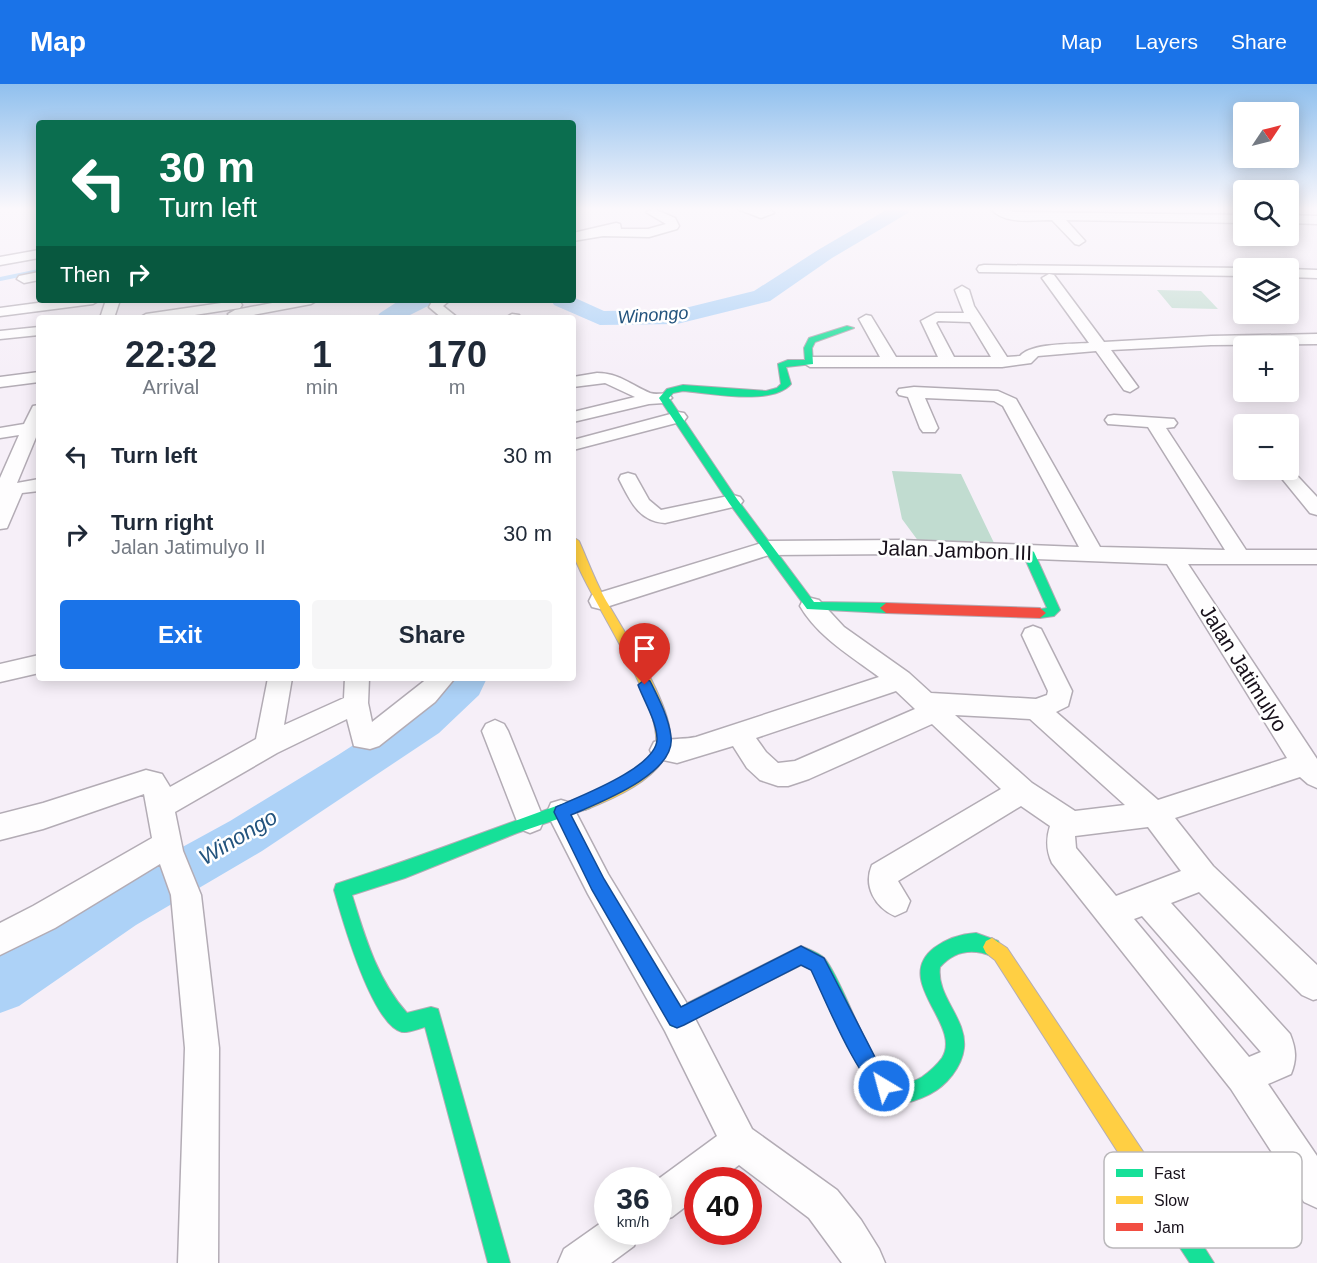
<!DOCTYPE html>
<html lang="en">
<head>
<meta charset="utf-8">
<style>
  body { margin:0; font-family:Arial,sans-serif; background:#f6f6f7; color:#1f2937; height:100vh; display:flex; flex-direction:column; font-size:22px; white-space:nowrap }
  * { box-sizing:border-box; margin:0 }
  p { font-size:20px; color:#747a83 }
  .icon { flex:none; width:33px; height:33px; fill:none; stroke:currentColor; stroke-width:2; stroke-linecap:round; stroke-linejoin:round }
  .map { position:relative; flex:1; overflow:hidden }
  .side { position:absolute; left:36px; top:231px; width:540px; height:366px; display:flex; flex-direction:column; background:#fff; border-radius:6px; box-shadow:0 3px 15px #0003 }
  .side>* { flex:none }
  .hud { position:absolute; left:36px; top:36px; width:540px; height:183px; border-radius:6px; box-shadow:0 3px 15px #0003; background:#0b6e4f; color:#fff; overflow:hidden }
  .needle { width:39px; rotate:55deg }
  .controls { position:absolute; left:1233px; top:18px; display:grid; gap:12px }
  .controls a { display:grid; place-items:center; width:66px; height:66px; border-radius:6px; background:#fff; box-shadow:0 3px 15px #0003; font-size:30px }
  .speed { position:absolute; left:594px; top:1083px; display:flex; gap:12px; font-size:30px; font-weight:700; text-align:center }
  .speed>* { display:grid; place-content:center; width:78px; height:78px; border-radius:50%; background:#fff; box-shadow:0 3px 15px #0003; line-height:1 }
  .speed small { font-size:15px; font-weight:400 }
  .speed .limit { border:9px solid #d22; background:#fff; color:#111 }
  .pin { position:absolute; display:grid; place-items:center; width:51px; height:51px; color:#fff; margin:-62px -26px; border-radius:50% 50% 50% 0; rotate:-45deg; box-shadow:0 0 6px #0007 }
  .pin .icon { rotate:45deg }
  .me { position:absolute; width:66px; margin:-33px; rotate:323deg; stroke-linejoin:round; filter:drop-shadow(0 0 4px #0008) }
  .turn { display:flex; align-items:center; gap:21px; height:126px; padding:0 24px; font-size:27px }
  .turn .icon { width:78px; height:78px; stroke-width:2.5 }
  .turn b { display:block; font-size:42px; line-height:51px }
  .then { display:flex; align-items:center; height:57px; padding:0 24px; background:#0003; gap:12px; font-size:22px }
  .eta { display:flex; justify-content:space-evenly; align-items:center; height:102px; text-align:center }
  .eta b { font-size:36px; font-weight:800; line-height:42px }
  .cta { display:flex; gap:12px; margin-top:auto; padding:12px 24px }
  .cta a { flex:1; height:69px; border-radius:6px; background:#1a73e8; color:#fff; font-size:24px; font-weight:800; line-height:69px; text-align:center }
  .cta a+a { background:#f6f6f7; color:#1f2937 }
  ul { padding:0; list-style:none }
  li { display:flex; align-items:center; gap:18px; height:78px; padding:0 24px }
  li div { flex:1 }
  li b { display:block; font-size:22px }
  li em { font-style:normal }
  header { display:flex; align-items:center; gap:36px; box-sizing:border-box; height:84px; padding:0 30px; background:#1a73e8; color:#fff }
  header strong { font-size:28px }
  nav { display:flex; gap:33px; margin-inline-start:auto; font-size:21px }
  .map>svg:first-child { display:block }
  .green { fill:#c1dcd0 }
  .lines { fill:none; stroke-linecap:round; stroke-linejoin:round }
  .stream { stroke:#add2f7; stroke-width:4 }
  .river { fill:#add2f7; fill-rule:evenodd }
  .street-casing { stroke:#b3acb5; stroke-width:3 }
  .fast-casing { stroke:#b3acb5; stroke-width:2 }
  .slow-casing { stroke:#b3acb5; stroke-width:2 }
  .jam-casing { stroke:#b3acb5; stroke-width:2 }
  .street { fill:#fefdfe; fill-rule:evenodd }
  .fast { fill:#16e098; fill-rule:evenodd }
  .slow { fill:#ffcf43; fill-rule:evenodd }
  .jam { fill:#f24e42; fill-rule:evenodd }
  .route { fill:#1a73e8; stroke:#114b97; stroke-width:1.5 }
  .labels { text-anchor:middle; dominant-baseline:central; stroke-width:5; stroke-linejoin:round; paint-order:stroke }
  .far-water-label { font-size:18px; font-style:italic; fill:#22537d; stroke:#fff }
  .street-label { font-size:21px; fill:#18111b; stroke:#fff }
  .water-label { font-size:22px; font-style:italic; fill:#22537d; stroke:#fff }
  .key { fill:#fff; stroke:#bab8bb; stroke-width:1.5 }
  .key-label { font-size:16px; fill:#18111b }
</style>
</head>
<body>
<header>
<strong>Map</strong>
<nav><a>Map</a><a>Layers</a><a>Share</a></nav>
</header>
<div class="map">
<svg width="1317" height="1179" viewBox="0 0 1317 1179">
  <rect width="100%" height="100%" fill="#f6eff8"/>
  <path class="green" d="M1157,206L1201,207L1218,225L1172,224Z
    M892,387L961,390L995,461L919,458L902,435Z"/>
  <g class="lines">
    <path class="stream" d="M573,127L580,125
      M0,195L39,187"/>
    <path class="river" d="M888,125H910L908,129L832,174L770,217L677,240L600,241L554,221L551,216H573V213L604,227L677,226L754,207L818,166Z
      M400,216H433L430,221L404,234H376L380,229Z
      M445,594H487L479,611L439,649L262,767L136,841L19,922L0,929V872L102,807L230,737L338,671L409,625Z"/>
    <defs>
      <path id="street" d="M654,125L675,134L679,142L677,145L649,153L603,152L573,157V149L616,139L620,140L621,145H648L666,140L646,128Z
        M738,125H769L774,129L761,134Z
        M991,125H1005L1014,128L1244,131V139L1066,136L1085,157L1079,161L1075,160L1052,136C1033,136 1005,141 991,125Z
        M1288,131L1317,132V140L1288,139Z
        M39,166V174L0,181V173Z
        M984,181L1244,184H1246H1244V192L979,188L977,185L979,182Z
        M1288,185L1317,186V194L1288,193Z
        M39,188V196L24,199L17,195L19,192Z
        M1049,190L1054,191L1104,258L1211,252L1317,250V260L1211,261L1111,266L1138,303L1130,308L1124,306L1096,267L1038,272L1031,279L1002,283H810L802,278L810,273H880L859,235L866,231L871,232L896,273H938L921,237L936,229H964L955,206L962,202L969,206L974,222L1007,273L1020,272C1031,259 1072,260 1089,259L1042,194ZM938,237L970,238L991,273H954L936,239Z
        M60,216H100L93,220L0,232V224Z
        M106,216H120L114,234H100Z
        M288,216H318L311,220L237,234L230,233L228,230L235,226Z
        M433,216H450L443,222L458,234H442L429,223Z
        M235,217L240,218L242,221L240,224L175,234H139L146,230Z
        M512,230L519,231L521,234H505Z
        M39,243V251L0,255V247Z
        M39,288V298L0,303V293Z
        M597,289C619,289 631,301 650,309C659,312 666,306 672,314L664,319L649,320L573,338V328L635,313L605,299L573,303V293Z
        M914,303L998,307L1016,315L1100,463L1225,466L1148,343L1108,340L1105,336L1108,332L1114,331L1174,335L1177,339L1174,343L1166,344L1246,466H1317V480H1188L1317,675V704L1308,700L1300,693L1175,734L1213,782L1317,881V915L1313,916L1302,911L1199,808L1171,819L1290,950C1296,965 1297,975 1291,990L1268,1000L1317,1072V1124L1304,1118L1231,1005L1052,779C1046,766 1046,755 1050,742L1021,722L898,797L910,817L906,827L895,832C875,823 863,802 872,781L1001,705L932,640L809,695L788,702H778L760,696L747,684L733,662L677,679L654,674L650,666L654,658C667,654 682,656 696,653L879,593C851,572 818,553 800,522L803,516L811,514L819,516L844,543L909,589L931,609L1036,615L1047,611L1048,607L1022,551L1025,545L1033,542L1041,545L1072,607L1068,622L1056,628L1158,716L1287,674L1167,480L901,470L769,471L600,525L592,523L589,517L592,511L768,457L901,456L1079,463L1003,322L994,317L925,314L938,344L935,348H923L920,344L908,313L899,311L897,308L899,305ZM896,607L915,625L795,677L778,679L766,668L756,654ZM955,631L1030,635L1125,721L1075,727L1032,699ZM1148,743L1181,787L1116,812L1076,764L1075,752ZM1142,832L1261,968L1249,973L1134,835Z
        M39,321V346L17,399L39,395V407L22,409L7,444L0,445V394L19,351L0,354V344L24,340L33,322Z
        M678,328L684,329L687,333L684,337L573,366V356Z
        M1288,382L1317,413V431L1310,429L1275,386H1288Z
        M628,389L635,391L649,416L661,426L733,411L740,413L743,417L740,421L733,423L665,439C638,437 630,416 619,395L621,391Z
        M39,571V589L0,598V580Z
        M268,594H292L284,641L344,614L345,594H369L368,619L372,638L428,594H455L435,618L379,662L370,665L354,662L347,635L277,669L175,728L183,767L201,811L219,964L218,1179H178L185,964L171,811L160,780L55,844L0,871V839L33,822L152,754L144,710L43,745L0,756V730L43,719L146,686L162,690L170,703L256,655Z
        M495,636L504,640L508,647L544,736L540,745L530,749L520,745L482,647L486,640Z
        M561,716L571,719L608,790L689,923L752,1045L837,1106L861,1136L879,1165L885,1179H842L809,1134L739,1081L719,1096H698V1113L672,1133L658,1138V1096H657L717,1052L665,947L588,810L551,737L547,728L551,719Z
        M608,1134V1148H639L634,1162L611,1179H558L564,1165Z"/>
      <path id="fast" d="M847,242L854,244L815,258L812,264L813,280L786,283L791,300C772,322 710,309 683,307L673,309L669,314L737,415L814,518L886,519L892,524L886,529L807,525L729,419L659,314L667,305L683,301L766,307L777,304L781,300L778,280L788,276H805L804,264L809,254Z
        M1028,464L1034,468L1060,526L1054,532L1040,534L1034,529L1036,526L1047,524L1022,468Z
        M585,712L590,714L593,719L590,724L517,749L405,794L352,811C365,853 377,895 407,929L431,923L438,925L440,932L510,1179H488L425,943C418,945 408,949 402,948C372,941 342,834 334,806L336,800L342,798C424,772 504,740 585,712Z
        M976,849L998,857L1001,863L998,869L992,872C972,864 954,867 940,883C936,913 967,934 964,964C962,983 946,1002 930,1010C920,1015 906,1021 895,1019C864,1012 826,915 812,886L801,881L677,944L670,942L668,935L670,928L801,862C808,865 820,869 825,875C845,900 870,986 896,998C904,1002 915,997 922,993C929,988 937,981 942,974C963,941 892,897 934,864C946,855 961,850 976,849Z
        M1154,1093L1162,1096L1214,1179H1190L1146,1112L1143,1104L1146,1096Z"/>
      <path id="slow" d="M573,453L579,457C587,475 594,494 603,511C621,544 681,631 669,665C658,696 613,715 585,726L580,724L577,719L580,714C599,705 647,686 655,664C666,627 595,522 579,484L573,471Z
        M992,854L1007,864L1162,1096L1165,1104L1162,1112L1154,1115L1146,1112L995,876L986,869L983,863L986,857Z"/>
      <path id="jam" d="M886,519L1040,524L1046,529L1040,534L886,529L880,524Z"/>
    </defs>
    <use href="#street" class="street-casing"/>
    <use href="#fast" class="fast-casing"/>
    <use href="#slow" class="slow-casing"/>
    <use href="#jam" class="jam-casing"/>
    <use href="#street" class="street"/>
    <use href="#fast" class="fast"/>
    <use href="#slow" class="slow"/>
    <use href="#jam" class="jam"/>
  </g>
  <linearGradient id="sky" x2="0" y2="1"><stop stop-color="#90c0ee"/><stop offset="0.43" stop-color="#fbf8fc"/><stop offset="1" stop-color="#fbf8fc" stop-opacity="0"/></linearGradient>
  <rect width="1317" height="290" fill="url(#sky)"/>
  <path class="route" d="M645,595L650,597C658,613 669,634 671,653C676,690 598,719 571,731L604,795L681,923L801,862L824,874L876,975L894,1002L891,1009L884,1012C860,1002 824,913 811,886L801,881L684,941L677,944L670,941L592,806L554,728L556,723C578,713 659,683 657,654C656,636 644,617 638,601Z"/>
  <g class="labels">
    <g class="far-water-label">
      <text transform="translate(653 231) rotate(-4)">Winongo</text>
    </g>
    <g class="street-label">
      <text transform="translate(955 466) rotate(2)">Jalan Jambon III</text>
      <text transform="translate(1244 584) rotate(58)">Jalan Jatimulyo</text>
    </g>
    <g class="water-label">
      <text transform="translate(238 753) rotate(-31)">Winongo</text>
    </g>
  </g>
  <rect x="1104" y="1068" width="198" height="96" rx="9" class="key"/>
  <rect x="1116" y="1085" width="27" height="8" fill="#16e098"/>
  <rect x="1116" y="1112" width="27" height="8" fill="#ffcf43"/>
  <rect x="1116" y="1139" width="27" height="8" fill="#f24e42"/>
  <g class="key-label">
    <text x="1154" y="1095">Fast</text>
    <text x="1154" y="1122">Slow</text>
    <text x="1154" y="1149">Jam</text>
  </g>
</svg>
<div class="controls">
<a><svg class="needle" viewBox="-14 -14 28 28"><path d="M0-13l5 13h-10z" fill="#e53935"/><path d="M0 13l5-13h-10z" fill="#747a83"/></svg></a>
<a><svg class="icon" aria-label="search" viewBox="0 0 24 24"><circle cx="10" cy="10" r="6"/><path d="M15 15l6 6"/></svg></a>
<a><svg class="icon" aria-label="layers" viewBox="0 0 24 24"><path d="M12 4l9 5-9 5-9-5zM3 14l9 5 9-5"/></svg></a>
<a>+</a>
<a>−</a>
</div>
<div class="speed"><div>36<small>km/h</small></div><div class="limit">40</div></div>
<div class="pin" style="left:645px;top:601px;background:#d93025"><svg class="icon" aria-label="arrive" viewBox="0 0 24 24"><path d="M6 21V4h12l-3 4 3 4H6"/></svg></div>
<svg class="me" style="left:884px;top:1002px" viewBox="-20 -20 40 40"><circle r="17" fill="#1a73e8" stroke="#fff" stroke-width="3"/><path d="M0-11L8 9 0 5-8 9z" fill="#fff"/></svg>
<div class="hud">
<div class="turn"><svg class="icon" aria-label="left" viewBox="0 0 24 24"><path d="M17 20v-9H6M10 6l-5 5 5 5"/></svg><div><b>30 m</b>Turn left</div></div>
<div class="then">Then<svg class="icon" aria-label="right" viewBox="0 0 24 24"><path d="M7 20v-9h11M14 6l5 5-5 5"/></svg></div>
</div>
<section class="side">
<div class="eta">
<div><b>22:32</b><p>Arrival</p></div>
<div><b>1</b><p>min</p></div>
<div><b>170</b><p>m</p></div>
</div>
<ul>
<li><svg class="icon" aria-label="left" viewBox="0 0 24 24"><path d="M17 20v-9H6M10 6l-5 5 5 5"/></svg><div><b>Turn left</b></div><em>30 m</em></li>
<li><svg class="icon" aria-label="right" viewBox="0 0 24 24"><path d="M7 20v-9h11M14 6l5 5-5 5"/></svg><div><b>Turn right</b><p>Jalan Jatimulyo II</p></div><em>30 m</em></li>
</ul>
<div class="cta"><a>Exit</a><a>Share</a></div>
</section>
</div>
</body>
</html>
